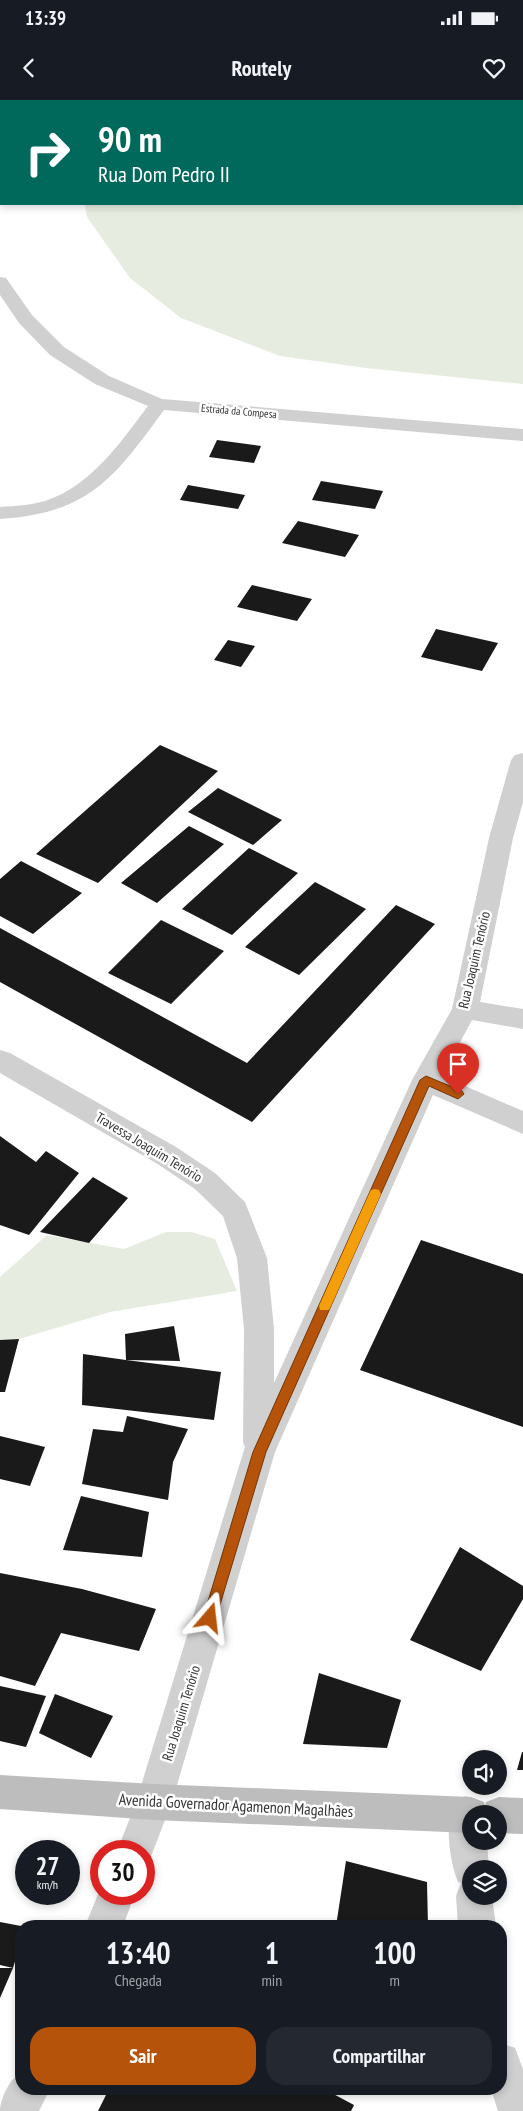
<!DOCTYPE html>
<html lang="pt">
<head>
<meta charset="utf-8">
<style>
  body { margin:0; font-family:"PT Sans Narrow",sans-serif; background:#242831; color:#f1f3f6; height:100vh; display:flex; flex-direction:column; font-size:19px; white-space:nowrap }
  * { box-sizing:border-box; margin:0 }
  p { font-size:16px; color:#9ea1a6 }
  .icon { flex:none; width:28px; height:28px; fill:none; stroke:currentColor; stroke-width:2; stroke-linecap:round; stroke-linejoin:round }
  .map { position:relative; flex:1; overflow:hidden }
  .sheet { position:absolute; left:15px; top:1820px; width:492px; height:175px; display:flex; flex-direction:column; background:#171b24; border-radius:20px; box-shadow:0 2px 8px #0003 }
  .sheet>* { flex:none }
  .hud { position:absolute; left:0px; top:0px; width:524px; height:105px; box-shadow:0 2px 8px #0003; background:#00695c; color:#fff; overflow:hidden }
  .controls { position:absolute; left:462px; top:1650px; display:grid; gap:10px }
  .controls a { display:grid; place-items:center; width:45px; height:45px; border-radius:50%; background:#171b24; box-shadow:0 2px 8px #0003; font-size:25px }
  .speed { position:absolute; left:15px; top:1740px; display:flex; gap:10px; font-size:25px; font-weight:700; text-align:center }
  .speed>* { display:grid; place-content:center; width:65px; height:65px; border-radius:50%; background:#171b24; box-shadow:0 2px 8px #0003; line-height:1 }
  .speed small { font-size:12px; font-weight:400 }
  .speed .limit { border:8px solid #d22; background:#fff; color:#111 }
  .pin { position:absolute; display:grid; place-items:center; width:42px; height:42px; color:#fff; margin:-51px -21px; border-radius:50% 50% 50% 0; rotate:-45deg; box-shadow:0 0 5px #0007 }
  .pin .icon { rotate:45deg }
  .me { position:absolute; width:55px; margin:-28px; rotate:17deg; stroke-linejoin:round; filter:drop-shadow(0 0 4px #0008) }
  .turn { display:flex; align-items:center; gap:18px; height:105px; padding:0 15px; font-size:22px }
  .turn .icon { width:65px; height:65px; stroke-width:2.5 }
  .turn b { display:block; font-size:35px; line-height:42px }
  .eta { display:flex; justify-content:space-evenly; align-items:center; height:85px; text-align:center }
  .eta b { font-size:30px; font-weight:700; line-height:35px }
  .primary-button { display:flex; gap:10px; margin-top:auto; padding:10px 15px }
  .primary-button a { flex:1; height:58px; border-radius:20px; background:#b45309; color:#fff; font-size:20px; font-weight:700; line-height:58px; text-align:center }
  .primary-button a+a { background:#242831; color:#f1f3f6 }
  .status { display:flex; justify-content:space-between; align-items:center; height:35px; padding:0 25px; background:#171b24; direction:ltr }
  .status svg { height:14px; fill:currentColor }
  header { display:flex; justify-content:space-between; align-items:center; height:65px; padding:0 15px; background:#171b24; font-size:22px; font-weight:700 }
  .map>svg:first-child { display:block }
  .green { fill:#e6ecdf }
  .building { fill:#1a1a1a }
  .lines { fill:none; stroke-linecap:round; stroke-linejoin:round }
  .minor { fill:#d0d0d0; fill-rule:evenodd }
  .tertiary { fill:#d0d0d0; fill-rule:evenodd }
  .secondary { fill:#bdbdbd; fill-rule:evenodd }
  .route { fill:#b45309; stroke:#753606 }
  .slow { fill:#f59e0b }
  .labels { text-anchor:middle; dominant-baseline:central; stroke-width:5; stroke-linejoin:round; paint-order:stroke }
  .far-street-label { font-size:11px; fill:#333; stroke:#fff }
  .street-label { font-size:14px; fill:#333; stroke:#fff }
  .near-street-label { font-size:16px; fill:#333; stroke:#fff }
</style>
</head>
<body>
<div class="status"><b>13:39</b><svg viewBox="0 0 49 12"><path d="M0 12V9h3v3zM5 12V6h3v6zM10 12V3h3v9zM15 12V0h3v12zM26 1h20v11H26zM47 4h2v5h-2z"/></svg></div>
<header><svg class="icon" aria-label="back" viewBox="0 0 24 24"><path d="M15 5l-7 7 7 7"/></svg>Routely<svg class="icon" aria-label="heart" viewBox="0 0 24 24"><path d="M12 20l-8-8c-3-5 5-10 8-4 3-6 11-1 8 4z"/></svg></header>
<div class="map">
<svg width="523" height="2011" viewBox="0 0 523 2011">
  <rect width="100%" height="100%" fill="#fff"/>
  <path class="green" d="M103,0H523V284L366,268L280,256L181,218L130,178L87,117L85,104H522V1H102Z
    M166,1132H191L215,1139L237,1191L110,1212L19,1239L0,1240V1177L47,1135L124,1149Z"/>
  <path class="building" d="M217,340L261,346L254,363L209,357Z
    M321,381L383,391L375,409L312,400Z
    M188,385L245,395L238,409L180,400Z
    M298,421L359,435L345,457L282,443Z
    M252,485L312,499L297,521L237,507Z
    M436,529L498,543L482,571L421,557Z
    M228,540L255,546L241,567L214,560Z
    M160,645L218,671L98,783L36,754Z
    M218,688L282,720L253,745L188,712Z
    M189,726L224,744L157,803L121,783Z
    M249,748L298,773L232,835L182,809Z
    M21,761L82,793L33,834L0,816V779Z
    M315,782L366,809L299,875L245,847Z
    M396,805L435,824L252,1022L0,882V828L247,963Z
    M161,820L224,851L171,904L108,873Z
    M0,1036L36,1062L46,1051L79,1073L29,1135L0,1125Z
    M93,1077L128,1098L89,1143L40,1132Z
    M421,1140L523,1174V1327L360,1270Z
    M174,1226L180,1261L126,1260L221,1272L214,1320L82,1305L83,1254L126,1260L125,1234Z
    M19,1239L5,1292H0V1240Z
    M127,1316L188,1329L173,1362L168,1400L82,1384L93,1329L123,1332Z
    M0,1336L45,1347L30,1386L0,1379Z
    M81,1396L149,1412L142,1457L63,1450Z
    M460,1447L523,1486V1499L481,1571L410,1540Z
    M0,1473L82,1489L156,1509L139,1551L61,1533L35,1586L0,1576Z
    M319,1573L401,1600L387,1648L303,1644Z
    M0,1586L46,1596L26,1647L0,1641Z
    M55,1594L113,1616L91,1658L39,1633Z
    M522,1652H523V1670H517Z
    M346,1761L427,1782L428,1826H336Z
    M0,1822L21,1826V1842L13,1868L0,1865Z
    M0,1868H13L0,1898Z
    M109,1989H324L354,2005L351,2011H98Z"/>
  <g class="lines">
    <path class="minor" d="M0,177L6,178L32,215L64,247L109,276L162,299L523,329V341L164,310C114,378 90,413 0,419V407C15,406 31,405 45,401C91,386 120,343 148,306L95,284L50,255L19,223L0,195Z
      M523,653V702L513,738L480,902L523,909V929L472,920L442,976L523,1011V1034L433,995L275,1352L172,1702L167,1714L154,1720L141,1714L136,1702L245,1347L243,1343L244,1229L237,1158L223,1116L195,1089L156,1063L0,973V950L10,953L176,1047L215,1073L245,1102L267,1158L274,1229V1283L412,980L452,909L489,738L511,660L515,655Z
      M466,1696L479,1701L484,1714H471V1741H487L489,1769H471V1796H492L496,1826H458L456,1796L461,1783L458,1782C449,1761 445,1722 453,1701Z
      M501,1943L515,1948L523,1969V2011H498L491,1989H501Z"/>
    <path class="tertiary" d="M154,1684L167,1690L172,1702L148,1764L144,1766V1751H117L141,1690Z
      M101,1787V1794H135L123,1826H85Z
      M21,1973V1989H50L39,2011H0C0,1999 10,1978 21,1973Z"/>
    <path class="secondary" d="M0,1675L154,1684L471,1697L484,1702L485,1706L486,1702L499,1697L523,1698V1734L499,1733V1714H471V1733L154,1720L0,1709Z"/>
  </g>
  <path class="route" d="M426,976L462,991L464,994L458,999L429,986L266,1352L216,1518L214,1523L210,1525L205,1523L203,1518L253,1352L420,980Z"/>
  <path class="slow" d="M375,1089L379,1090L381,1094L331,1206L329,1210H320L319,1206L369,1094L371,1090Z"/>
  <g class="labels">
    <g class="far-street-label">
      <text transform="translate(239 311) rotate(5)">Estrada da Compesa</text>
    </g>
    <g class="street-label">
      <text transform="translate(474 860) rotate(-77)">Rua Joaquim Tenório</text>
      <text transform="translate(149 1047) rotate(31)">Travessa Joaquim Tenório</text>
      <text transform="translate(181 1613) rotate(-73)">Rua Joaquim Tenório</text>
    </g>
    <g class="near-street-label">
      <text transform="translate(236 1705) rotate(3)">Avenida Governador Agamenon Magalhães</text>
    </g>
  </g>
</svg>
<div class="controls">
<a><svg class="icon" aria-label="sound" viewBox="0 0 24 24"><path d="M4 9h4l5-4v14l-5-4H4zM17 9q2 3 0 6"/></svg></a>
<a><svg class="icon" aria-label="search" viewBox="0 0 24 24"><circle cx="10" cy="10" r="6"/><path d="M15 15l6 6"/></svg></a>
<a><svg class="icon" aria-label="layers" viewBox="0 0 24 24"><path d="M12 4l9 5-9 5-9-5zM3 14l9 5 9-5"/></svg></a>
</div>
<div class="speed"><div>27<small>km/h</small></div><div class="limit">30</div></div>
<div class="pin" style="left:458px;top:994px;background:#d93025"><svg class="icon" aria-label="arrive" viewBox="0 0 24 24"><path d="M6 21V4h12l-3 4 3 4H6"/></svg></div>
<svg class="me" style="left:210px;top:1518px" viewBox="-20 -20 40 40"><path d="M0-17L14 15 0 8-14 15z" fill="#b45309" stroke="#fff" stroke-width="4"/></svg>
<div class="hud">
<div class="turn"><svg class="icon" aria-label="right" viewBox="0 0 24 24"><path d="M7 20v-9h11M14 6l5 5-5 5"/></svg><div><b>90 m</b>Rua Dom Pedro II</div></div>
</div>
<section class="sheet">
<div class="eta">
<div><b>13:40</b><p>Chegada</p></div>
<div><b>1</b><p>min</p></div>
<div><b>100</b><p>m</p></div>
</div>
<div class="primary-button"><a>Sair</a><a>Compartilhar</a></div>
</section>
</div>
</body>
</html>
